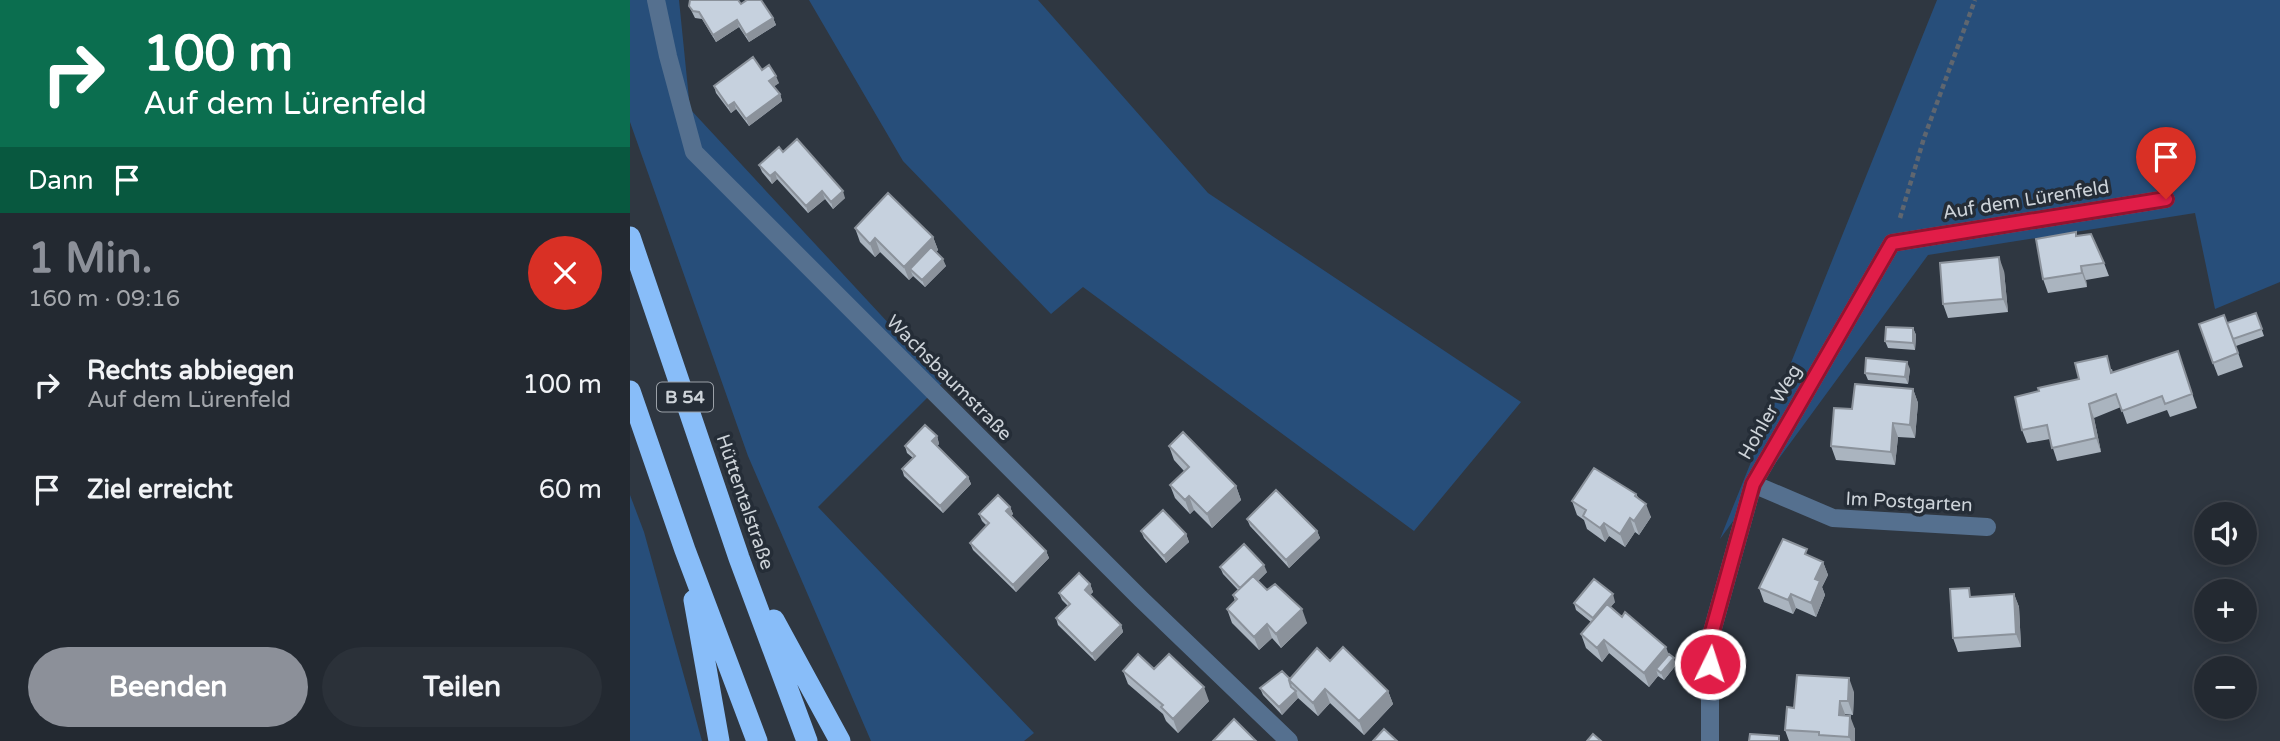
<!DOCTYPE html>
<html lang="de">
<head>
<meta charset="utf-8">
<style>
  body { margin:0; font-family:"Varela Round",sans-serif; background:#2b3139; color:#f1f3f6; height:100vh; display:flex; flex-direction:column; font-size:26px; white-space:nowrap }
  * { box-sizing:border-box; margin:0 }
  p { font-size:23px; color:#a3a6ab }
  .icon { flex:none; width:38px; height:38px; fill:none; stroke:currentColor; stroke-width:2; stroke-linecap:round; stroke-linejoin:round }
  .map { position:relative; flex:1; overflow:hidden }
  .details { display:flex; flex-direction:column; background:#232931; width:630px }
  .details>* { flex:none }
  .guide { background:#0b6e4f; color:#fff; overflow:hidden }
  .controls { position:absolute; left:1564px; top:502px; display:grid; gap:14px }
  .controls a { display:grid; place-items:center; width:63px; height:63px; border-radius:50%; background:#232931; box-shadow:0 4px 18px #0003,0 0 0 2px #40454d; font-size:35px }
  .pin { position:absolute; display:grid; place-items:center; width:60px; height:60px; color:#fff; margin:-72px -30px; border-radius:50% 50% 50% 0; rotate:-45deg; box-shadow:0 0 7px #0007 }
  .pin .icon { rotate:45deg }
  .me { position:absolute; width:77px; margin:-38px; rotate:4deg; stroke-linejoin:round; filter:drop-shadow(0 0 5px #0008) }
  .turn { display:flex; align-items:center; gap:24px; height:147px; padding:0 28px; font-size:32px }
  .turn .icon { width:91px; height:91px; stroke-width:2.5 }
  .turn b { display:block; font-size:49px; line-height:60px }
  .then { display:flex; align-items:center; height:66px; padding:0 28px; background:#0003; gap:14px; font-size:26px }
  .round { display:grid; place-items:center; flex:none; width:74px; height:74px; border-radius:37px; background:#2b3139 }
  .headline { display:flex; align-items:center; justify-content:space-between; height:119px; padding:0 28px }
  h1 { font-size:42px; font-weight:800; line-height:52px; color:#8c9099 }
  .action { display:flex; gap:14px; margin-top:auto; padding:14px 28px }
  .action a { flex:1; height:80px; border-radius:42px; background:#8c9099; color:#fff; font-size:28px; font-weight:800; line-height:80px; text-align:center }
  .action a+a { background:#2b3139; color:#f1f3f6 }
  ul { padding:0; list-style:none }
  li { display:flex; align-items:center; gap:21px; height:105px; padding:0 28px }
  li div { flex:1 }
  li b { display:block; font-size:26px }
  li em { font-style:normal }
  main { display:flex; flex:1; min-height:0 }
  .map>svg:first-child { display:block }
  .green { fill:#274e7a }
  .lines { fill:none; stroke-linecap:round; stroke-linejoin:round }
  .path { stroke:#5f666f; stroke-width:4.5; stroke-dasharray:5 3.5; stroke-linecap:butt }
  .minor { stroke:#55708f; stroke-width:18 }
  .highway { stroke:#88bdf9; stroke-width:21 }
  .wall { fill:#aab4bf }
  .shaded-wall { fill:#8b929b }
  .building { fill:#c6d1de; stroke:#8b929b; stroke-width:2 }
  .route-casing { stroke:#92132f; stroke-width:18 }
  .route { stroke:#e11d48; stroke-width:12 }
  .labels { text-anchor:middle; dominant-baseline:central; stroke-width:7; stroke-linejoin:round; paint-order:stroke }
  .shield { fill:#252d37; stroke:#9ba1a8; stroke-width:2 }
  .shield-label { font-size:18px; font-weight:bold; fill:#cdd3d9 }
  .street-label { font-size:19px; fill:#cdd3d9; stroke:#252d37 }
</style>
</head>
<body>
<main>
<section class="details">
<div class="guide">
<div class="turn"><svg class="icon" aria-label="right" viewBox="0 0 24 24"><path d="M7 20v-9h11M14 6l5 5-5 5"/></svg><div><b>100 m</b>Auf dem Lürenfeld</div></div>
<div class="then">Dann<svg class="icon" aria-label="arrive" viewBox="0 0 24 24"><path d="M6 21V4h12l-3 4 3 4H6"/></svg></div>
</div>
<div class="headline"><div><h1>1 Min.</h1><p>160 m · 09:16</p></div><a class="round" style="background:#d93025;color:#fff"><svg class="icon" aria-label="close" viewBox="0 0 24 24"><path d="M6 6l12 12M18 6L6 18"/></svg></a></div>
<ul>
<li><svg class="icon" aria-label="right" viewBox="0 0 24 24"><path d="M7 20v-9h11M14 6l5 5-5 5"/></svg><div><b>Rechts abbiegen</b><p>Auf dem Lürenfeld</p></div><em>100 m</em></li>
<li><svg class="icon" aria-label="arrive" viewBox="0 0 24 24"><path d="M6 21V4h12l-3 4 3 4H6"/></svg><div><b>Ziel erreicht</b></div><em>60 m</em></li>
</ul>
<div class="action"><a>Beenden</a><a>Teilen</a></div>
</section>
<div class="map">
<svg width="1650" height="741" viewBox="0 0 1650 741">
  <rect width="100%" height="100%" fill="#2f3741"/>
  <path class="green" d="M0,0H49L60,109L313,382L188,507L404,733L394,741H241L118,456L0,122Z
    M179,0H408L578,193L891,402L784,531L453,287L421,314L273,161Z
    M1307,0H1650V282L1585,309L1565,213L1298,255L1090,539Z
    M0,495L14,532L72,741H0Z"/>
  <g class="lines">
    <path class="path" d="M1270,218L1294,138L1345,0"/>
    <path class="minor" d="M26,0L38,56L64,152L511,599L659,741
      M1123,484L1203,518L1357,527
      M1080,741V639L1123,484L1262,243L1536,199"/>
    <path class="highway" d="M0,237L109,558L177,741
      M0,391L55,550L127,741
      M64,600L89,741
      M144,620L210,741"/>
  </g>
  <path class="wall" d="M111,4L143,18L146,25L119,42L109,27L86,42L72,19L65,18L59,6Z
    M132,70L149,83L144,86L150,94L152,101L119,126L106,109L101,113L86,93L84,86Z
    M153,152L215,198L203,209L195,199L178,213L147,179L142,184L132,172L129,165Z
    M225,228L303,237L308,250L306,252L316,266L295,287L283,276L279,280L250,252L245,257L230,242Z
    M1447,236L1474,263L1479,276L1456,280L1457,287L1418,293L1413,279Z
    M1374,271L1378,312L1318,318L1313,304Z
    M1626,313L1634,336L1606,346L1605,344L1613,367L1588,376L1583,363Z
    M1283,328L1286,335L1285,350L1258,348L1255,341Z
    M1548,351L1567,408L1540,417L1537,410L1497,424L1491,407L1464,418L1471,452L1427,461L1420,439L1397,443L1392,430L1409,391L1482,369L1483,373Z
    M1280,369L1278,384L1238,380L1235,373Z
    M1283,389L1288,403L1285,438L1268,437L1265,465L1206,460L1201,446L1222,409Z
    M307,436L309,444L307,446L338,477L341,484L313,513L274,476L272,469L283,458L277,453L275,446Z
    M539,446L606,486L611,500L582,528L564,510L560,514L545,498L540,485L554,471L544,460Z
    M1006,494L1021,517L1009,535L1005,532L995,547L979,536L975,542L957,529L954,520L947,515L942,501Z
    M380,507L383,514L381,516L416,551L419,558L386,592L343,550L340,543L357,526L352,521L349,514Z
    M617,519L687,531L690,538L659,568L620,526Z
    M511,531L556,534L559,542L536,563L514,538Z
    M1180,556L1193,562L1198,575L1192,587L1195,595L1186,617L1166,608L1163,614L1134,602L1129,588Z
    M590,567L637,572L628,581L637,590L677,623L651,648L642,638L629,650L602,623L597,609L605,601L603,595L608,590L593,574Z
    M460,584L463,592L460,595L491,625L493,632L465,661L428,625L426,618L438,606L432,600L429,593Z
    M1384,594L1389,607L1391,647L1328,652L1323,638Z
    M985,602L980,607L1039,654L1046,665L1034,680L1028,676L1019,687L979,653L972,662L956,648L951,634L961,622L946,610L944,603Z
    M700,661L758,691L763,704L734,735L700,703L688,716L668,698L652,715L633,695L630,688L660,679Z
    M524,669L579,701L548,733L536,721L533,714L498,684L493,671Z
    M1224,692L1223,715L1215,714V715L1225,729V741H1159L1155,730L1164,708Z"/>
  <path class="shaded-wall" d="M143,18L146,25L119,42L116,35Z
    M107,20L109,27L86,42L83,35Z
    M146,76L149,83L142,88L139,81Z
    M150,94L152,101L119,126L116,119Z
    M104,102L106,109L101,113L98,106Z
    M145,172L147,179L142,184L140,176Z
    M192,191L195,199L178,213L176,206Z
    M213,191L215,198L203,209L201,202Z
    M303,237L308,250L285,274L280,269L283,276L279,280L274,267Z
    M245,238L250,252L245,257L240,244Z
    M1369,257L1374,271L1378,312L1373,299Z
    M313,259L316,266L295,287L292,280Z
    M1451,266L1456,280L1457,287L1452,273Z
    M1283,328L1286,335L1285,350L1283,343Z
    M1277,362L1280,369L1278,384L1275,377Z
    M1283,389L1288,403L1285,438L1280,425Z
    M1459,404L1464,418L1471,452L1466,438Z
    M1263,423L1268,437L1265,465L1261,452Z
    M307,436L309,444L304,449L302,441Z
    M338,477L341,484L313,513L310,506Z
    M606,486L611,500L582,528L577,514Z
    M559,496L564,510L560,514L555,500Z
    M1016,504L1021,517L1009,535L1004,521Z
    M380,507L383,514L378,518L376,511Z
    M1000,518L1005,532L995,547L990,534Z
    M974,523L979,536L975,542L970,528Z
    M687,531L690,538L659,568L656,560Z
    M556,534L559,542L536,563L534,556Z
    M416,551L419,558L386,592L383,585Z
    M1193,562L1198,575L1192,587L1195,595L1186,617L1181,603L1185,579Z
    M634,565L637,572L613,595L611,588Z
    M460,584L463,592L457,597L455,590Z
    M983,594L985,602L966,625L963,618Z
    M1161,594L1166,608L1163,614L1158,600Z
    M1384,594L1389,607L1391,647L1386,634Z
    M672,609L677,623L651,648L646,634Z
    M637,624L642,638L629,650L624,637Z
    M491,625L493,632L465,661L462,654Z
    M974,640L979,653L972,662L967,648Z
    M1036,647L1041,661L1026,669L1028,676L1019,687L1014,673Z
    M1044,658L1046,665L1034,680L1031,673Z
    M1219,678L1224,692L1223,715L1218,701Z
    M574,687L579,701L548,733L543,719Z
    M695,689L700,703L688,716L683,703Z
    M666,691L668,698L652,715L649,707Z
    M758,691L763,704L734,735L729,721Z
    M1210,701L1215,714L1214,729L1209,715Z
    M1220,716L1225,729V741H1221L1219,737Z"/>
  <path class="building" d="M60,0H108L111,4L117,0H131L143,18L116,35L107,20L83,35L69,12L63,11L59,6Z
    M123,57L132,70L139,65L146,76L139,81L150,94L116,119L104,102L98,106L84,86Z
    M167,139L213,191L201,202L192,191L176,206L145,172L140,176L129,165L149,147L153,152Z
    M258,193L303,237L274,267L245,238L240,244L225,228Z
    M1446,232V236L1461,234L1474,263L1451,266L1452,273L1413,279L1406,239Z
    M301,247L313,259L292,280L280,269Z
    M1369,257L1373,299L1313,304L1310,263Z
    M1626,313L1632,329L1603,339L1597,323Z
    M1594,315L1608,353L1583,363L1569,324Z
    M1256,327L1283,328V343L1255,341Z
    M1548,351L1562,394L1535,404L1532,396L1492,411L1486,394L1459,404L1466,438L1422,448L1417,425L1392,430L1385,397L1409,391L1408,388L1449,379L1445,363L1477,356L1481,373Z
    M1236,358L1277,362L1275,377L1235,373Z
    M1225,384L1283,389L1280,425L1263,423L1261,452L1201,446L1204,408L1222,409Z
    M295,425L307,436L302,441L338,477L310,506L272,469L285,456L275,446Z
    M553,432L606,486L577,514L559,496L555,500L540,485L559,467L539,446Z
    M964,468L1006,494L1005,496L1016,504L1004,521L1000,518L990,534L974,523L970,528L953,516L956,510L942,501Z
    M646,490L687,531L656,560L617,519Z
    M368,495L380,507L376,511L416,551L383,585L340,543L359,523L349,514Z
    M533,510L556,534L534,556L511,531Z
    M1153,539L1177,549L1175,554L1193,562L1185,579L1190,581L1181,603L1161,594L1158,600L1129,588Z
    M614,544L634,565L610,588L590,567Z
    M449,573L460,584L455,590L491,625L462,654L426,618L440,604L429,593Z
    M623,576L637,590L645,584L672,609L646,634L637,624L624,637L597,609L607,599L603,595Z
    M964,579L983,594L963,618L944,603Z
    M1339,588L1340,597L1384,594L1386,634L1323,638L1320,589Z
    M977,604L992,617L995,612L1036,647L1014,673L974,640L967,648L951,634Z
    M713,647L758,691L729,721L695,689L683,703L659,680L687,648L700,661Z
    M508,654L524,669L539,654L574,687L543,719L531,707L533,705L493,671Z
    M1039,654L1044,658L1031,673L1026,669Z
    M652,671L660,679L659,680L661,687L666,691L649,707L630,688Z
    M1167,675L1219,678L1218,701H1210L1209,715L1220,716L1219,737L1189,735V732L1155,730L1157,707L1164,708Z
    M604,719L626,741H583Z
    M754,729L767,741H743Z
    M963,734L971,741H957Z
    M1120,734L1149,736V741H1119Z"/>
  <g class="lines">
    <defs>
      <path id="route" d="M1080,664V639L1123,484L1262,243L1536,199"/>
    </defs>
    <use href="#route" class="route-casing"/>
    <use href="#route" class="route"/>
  </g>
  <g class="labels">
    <rect class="shield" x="27" y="382.5" width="56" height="29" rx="5"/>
    <g class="shield-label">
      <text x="55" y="397">B 54</text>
    </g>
    <g class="street-label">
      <text transform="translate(1396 200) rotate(-9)">Auf dem Lürenfeld</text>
      <text transform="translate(319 378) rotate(45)">Wachsbaumstraße</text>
      <text transform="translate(1140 412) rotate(-60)">Hohler Weg</text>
      <text transform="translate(115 502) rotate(71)">Hüttentalstraße</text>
      <text transform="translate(1279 502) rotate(3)">Im Postgarten</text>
    </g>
  </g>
</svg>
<div class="controls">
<a><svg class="icon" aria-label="sound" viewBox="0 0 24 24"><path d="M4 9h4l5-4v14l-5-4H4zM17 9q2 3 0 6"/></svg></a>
<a>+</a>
<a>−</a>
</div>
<div class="pin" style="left:1536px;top:199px;background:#d93025"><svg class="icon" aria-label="arrive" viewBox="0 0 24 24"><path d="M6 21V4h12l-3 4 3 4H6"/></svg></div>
<svg class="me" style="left:1080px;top:664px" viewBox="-20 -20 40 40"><circle r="17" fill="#e11d48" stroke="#fff" stroke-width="3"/><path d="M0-11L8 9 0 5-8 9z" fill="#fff"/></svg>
</div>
</main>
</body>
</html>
